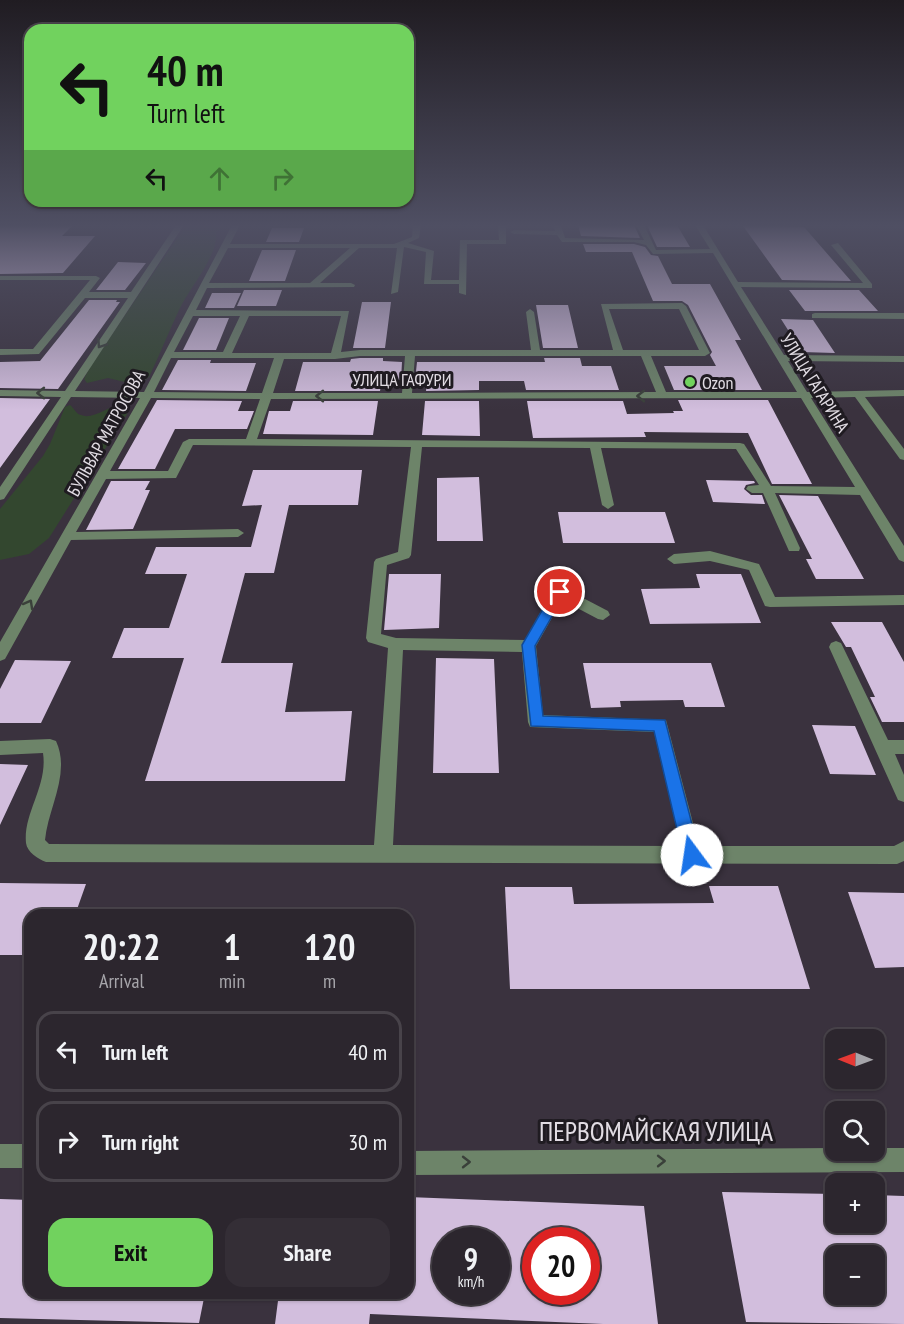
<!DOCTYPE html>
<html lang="en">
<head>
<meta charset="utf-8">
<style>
  body { margin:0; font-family:"PT Sans Narrow",sans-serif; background:#342e36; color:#f1f3f6; height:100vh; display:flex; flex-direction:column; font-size:22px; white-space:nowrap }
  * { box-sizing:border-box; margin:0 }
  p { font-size:20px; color:#a6a5aa }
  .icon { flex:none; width:33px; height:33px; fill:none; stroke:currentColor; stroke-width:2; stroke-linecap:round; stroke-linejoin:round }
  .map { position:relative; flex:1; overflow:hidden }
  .sheet { position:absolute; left:24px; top:909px; width:390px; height:390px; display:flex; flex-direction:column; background:#2c262e; border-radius:18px; box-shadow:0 2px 4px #0004,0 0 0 2px #48434a }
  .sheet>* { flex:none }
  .guide { position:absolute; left:24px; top:24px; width:390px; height:183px; border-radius:18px; box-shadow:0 2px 4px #0004,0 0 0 2px #48434a; background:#71d25e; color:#111; overflow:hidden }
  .needle { width:39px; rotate:271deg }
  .controls { position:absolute; left:825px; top:1029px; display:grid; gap:12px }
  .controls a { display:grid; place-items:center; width:60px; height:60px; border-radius:12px; background:#2c262e; box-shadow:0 2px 4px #0004,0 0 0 2px #48434a; font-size:30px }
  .speed { position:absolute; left:432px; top:1227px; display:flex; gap:12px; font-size:30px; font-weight:700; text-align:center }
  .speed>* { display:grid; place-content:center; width:78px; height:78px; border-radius:50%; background:#2c262e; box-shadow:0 2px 4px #0004,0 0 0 2px #48434a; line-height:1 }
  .speed small { font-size:15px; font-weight:400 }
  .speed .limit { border:9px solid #d22; background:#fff; color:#111 }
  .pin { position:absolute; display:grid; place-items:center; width:51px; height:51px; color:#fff; margin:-26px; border:3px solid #fff; border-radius:50%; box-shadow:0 2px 6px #0007 }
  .me { position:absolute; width:66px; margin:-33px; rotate:346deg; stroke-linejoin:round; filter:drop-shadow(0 0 4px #0008) }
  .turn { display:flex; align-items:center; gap:21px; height:126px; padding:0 24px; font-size:27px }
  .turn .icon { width:78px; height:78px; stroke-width:2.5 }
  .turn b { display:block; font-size:42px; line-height:51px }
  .lanes { display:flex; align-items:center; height:57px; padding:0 24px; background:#0003; justify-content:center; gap:30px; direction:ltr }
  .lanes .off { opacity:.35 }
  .eta { display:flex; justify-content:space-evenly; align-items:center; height:102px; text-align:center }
  .eta b { font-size:36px; font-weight:600; line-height:42px }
  .button { display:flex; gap:12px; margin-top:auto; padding:12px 24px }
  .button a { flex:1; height:69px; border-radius:18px; background:#71d25e; color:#111; font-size:24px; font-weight:600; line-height:69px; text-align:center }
  .button a+a { background:#342e36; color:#f1f3f6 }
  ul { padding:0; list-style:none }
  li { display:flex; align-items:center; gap:18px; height:81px; margin:0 12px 9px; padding:0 12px; border:3px solid #48434a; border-radius:18px }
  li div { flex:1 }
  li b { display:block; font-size:22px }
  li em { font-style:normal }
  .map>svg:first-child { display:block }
  .green { fill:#33472f }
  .building { fill:#d2bedd; fill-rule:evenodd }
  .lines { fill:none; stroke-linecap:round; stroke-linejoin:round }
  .minor { fill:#6d8469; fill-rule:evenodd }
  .oneway { stroke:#3a403a }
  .route { fill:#1a73e8; stroke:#114b97; stroke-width:1.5 }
  .poi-dot { fill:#71d25e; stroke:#1f1b21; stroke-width:2 }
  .labels { text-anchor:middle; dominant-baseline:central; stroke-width:6; stroke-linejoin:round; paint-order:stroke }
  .far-street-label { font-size:18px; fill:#e1dce3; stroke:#1f1b21 }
  .far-poi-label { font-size:18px; fill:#e1dce3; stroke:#1f1b21; text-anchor:start }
  .near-street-label { font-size:27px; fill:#e1dce3; stroke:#1f1b21 }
</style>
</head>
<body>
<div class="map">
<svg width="904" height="1324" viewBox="0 0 904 1324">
  <rect width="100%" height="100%" fill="#3a323e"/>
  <path class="green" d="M186,225H226L216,232C219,255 190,287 180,308C169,331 160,354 149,377L143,381L129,383L108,378L87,383L84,379L90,367Z
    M120,404L128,408L127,414L49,538L29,554L0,560V509L43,456L50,444L65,407L70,405C74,408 76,414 81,415C92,420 108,407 120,404Z"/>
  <path class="building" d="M0,225H73L62,236H95L63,273L0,274Z
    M578,225H634L640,238L581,236Z
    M647,225H677L690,247H657Z
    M743,226L804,227L851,281L782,280Z
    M272,228H304L299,242H266Z
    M583,244H634L645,247L651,255L658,256L672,284H710L741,340H735L762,390H674L664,366H716L710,355L712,352L688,305L682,301H653L632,252H586Z
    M262,250H296L285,281H249Z
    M118,262L146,263L125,290H96Z
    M244,290H282L276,306H237Z
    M789,290H859L878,311H805Z
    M212,293H241L234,308H205Z
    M89,300H117L116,302H120L58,389L0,388V362L40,361Z
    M362,302H391L385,348H353Z
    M536,305H568L578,348H543Z
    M199,318H229L216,350H183Z
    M781,319L813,320L835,353L802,352Z
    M360,358H383V361L402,362L401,380H382L380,391H295L303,362H350L351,359Z
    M544,358H580L582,366H611L619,390H526L524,381H479V390L426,391L427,381H415L417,362H545Z
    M178,360H211L210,363H256L246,391L162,390Z
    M0,398L50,399L0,468Z
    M157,400L242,401L238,411H254L247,429H175L155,469H118Z
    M678,400H768L812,484H772L748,433L644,432L646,437L533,438L527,401H623L627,414L674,413L673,411H683Z
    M293,401H378L373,435L263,434L269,411H290Z
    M425,401H479L480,436L422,435Z
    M253,470H362L358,505H289L274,573H245L221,663H293L285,712L352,711L345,781H145L184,658H112L124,628H169L187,574H145L156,547H251L262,505L242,506Z
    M479,477L483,541H437V478Z
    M706,480L754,481L755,483L746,485L744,489L751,495H762L765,504L713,502Z
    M111,481H150L145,490H150L133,529L86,530Z
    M779,495L818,496L864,579H816L806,559H812Z
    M558,512H665L675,543H563Z
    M389,574H441L439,628L384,630Z
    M696,574H741L761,623L650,624L641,589L700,588Z
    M831,622H882L904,662V722H882L870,697H875L851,647H846Z
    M436,658L494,659L499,773H433Z
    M15,660L71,661L41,723H0V689Z
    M583,663H711L725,707H685L683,700L620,701L621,707L591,708Z
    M812,725L855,726L876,775L830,774Z
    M0,764L28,765L0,825Z
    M0,883L86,884L75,915H30V955H0Z
    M709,886H778L810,989H510L505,887H572L574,904L714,903Z
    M848,892L904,893V967L875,968Z
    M722,1192L836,1194V1222H874V1195L904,1196V1324L746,1322ZM836,1256H874V1294H836Z
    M408,1197L644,1206L658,1324H603L370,1314L369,1324H275L279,1293H408ZM446,1240H496V1292H446ZM536,1240H586V1292H536Z
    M0,1199L30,1200V1293H205L199,1323L0,1318Z"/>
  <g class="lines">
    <path class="minor" d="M176,225H184L75,391L144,392L232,225H240L230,244H394L412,237L413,225H421L419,238L408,243L434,251L431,280H459L460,240H499L498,225H506V244H467L466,295L459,293V284H424L426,252L404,247L398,292L391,294L397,248H359L320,283H351L355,285L354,287L207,288L196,310L349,311L341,352L360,350H531L526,312L530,309L534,312L540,350H613L601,304L682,303L686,306L710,353L705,356H651L666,392H797L713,253L653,254L646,245L634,242H562L557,235L514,234L510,232L514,230L555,231L553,225H561L565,238L644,240L636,225H644L656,250L710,249L695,225H703L738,282L863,283L831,245L838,243L872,284V288L741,287L784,355L904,356V362L788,361L807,392L904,390V396L865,397L904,449V460L900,459L855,397L811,398L904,546V562L899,560L860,495L775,493L800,548L799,551H789L763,493H752L746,489L748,486L759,485L736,449L601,448L614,505L608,509L602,505L590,448L422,447L411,555L409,558L387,565L381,634L396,638L525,640L554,588H564L608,611L610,615L603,620L598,619L562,600L536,646L543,715L666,720L699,846H894L904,841V861L897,864L46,862C38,859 27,852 26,843C23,813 48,786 43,753L0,755V741L50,739L56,741C71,773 48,808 45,840L49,844L374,845L388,648L368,642L366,638L374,562L376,559L398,552L411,447L193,445L176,478L106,479L76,532L238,529L244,533L238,537L71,540L5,659L0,661V642L140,398L71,397L4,499L0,500V487L61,397L0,396V390L65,391L128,298H85L39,354L0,355V349H33L90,280H0V276H96L100,278L89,292H131ZM228,248H350L310,283H209ZM609,309H679L699,350H623ZM193,316H240L223,352H174ZM249,316H341L331,353H232ZM360,356H405L402,393H273L284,359H335ZM415,356H641L656,392L412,393ZM171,358H274L262,393L154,392ZM151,398L260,399L246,439H189L183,442L168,471H110ZM801,398L855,487L771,486L744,444L740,443L257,439L271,399ZM403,650L522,652L528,722L530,727L654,732L681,846L393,845Z
      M815,313H904V319L812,318V314Z
      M710,551L759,564L775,597L904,595V605L770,607L765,606L749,570L710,561L674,564L667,559L674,554Z
      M836,641L841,643L843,647L888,740H904V754H895L904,775V802L898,800L829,647L831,643Z
      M0,1144H30V1168H0Z
      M836,1148V1150H874V1148H904V1172L408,1175V1151Z"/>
  </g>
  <defs><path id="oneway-chevron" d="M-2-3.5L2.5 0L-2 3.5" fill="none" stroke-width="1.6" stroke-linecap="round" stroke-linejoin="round" transform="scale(1.5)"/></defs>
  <g class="oneway">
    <use href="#oneway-chevron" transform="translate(101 344) rotate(124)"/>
    <use href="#oneway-chevron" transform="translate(41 393) rotate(180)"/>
    <use href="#oneway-chevron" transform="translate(320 396) rotate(180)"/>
    <use href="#oneway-chevron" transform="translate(641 396) rotate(180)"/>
    <use href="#oneway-chevron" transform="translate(29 604) rotate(-61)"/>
    <use href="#oneway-chevron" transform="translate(661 1161)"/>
    <use href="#oneway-chevron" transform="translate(466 1162)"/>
  </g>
  <linearGradient id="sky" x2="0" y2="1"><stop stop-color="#201c22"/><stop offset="0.55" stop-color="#4f4f63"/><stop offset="1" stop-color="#4f4f63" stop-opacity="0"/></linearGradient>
  <rect width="904" height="410" fill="url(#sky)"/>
  <path class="route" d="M560,587L566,592L535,646L543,716L665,720L700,855L698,860L692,863L686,860L683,855L654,731L531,726L522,645L555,588Z"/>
  <circle class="poi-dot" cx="690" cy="382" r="6"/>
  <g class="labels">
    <g class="far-street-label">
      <text x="402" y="379">УЛИЦА ГАФУРИ</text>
      <text transform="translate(815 383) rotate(58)">УЛИЦА ГАГАРИНА</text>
      <text transform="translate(106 433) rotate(-61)">БУЛЬВАР МАТРОСОВА</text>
    </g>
    <g class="far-poi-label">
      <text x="702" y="382">Ozon</text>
    </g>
    <g class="near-street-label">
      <text x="656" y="1131">ПЕРВОМАЙСКАЯ УЛИЦА</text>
    </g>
  </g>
</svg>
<div class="controls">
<a><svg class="needle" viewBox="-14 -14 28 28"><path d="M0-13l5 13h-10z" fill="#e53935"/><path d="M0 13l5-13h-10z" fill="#a6a5aa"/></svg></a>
<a><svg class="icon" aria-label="search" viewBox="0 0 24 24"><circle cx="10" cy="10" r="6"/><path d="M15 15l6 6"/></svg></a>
<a>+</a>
<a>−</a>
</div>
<div class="speed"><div>9<small>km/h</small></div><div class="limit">20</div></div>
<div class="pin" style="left:560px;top:592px;background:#d93025"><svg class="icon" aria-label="arrive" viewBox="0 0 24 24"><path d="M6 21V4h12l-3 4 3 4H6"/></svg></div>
<svg class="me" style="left:692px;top:855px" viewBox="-20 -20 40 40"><circle r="19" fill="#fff"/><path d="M0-13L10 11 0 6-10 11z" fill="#1a73e8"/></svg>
<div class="guide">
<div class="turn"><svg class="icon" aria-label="left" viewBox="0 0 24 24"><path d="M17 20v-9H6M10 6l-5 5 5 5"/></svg><div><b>40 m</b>Turn left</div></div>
<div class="lanes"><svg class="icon" aria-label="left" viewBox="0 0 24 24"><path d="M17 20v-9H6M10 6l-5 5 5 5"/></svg><svg class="icon off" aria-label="ahead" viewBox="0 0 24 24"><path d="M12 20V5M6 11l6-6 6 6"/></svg><svg class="icon off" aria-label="right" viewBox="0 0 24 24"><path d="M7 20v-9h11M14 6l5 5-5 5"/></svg></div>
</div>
<section class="sheet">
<div class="eta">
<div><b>20:22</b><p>Arrival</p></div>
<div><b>1</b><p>min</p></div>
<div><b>120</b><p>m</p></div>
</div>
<ul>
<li><svg class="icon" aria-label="left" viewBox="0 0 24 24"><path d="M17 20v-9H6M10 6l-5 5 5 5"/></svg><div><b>Turn left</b></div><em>40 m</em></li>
<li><svg class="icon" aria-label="right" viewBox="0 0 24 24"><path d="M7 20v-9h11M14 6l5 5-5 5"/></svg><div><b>Turn right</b></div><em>30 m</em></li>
</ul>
<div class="button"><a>Exit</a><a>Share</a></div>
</section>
</div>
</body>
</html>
